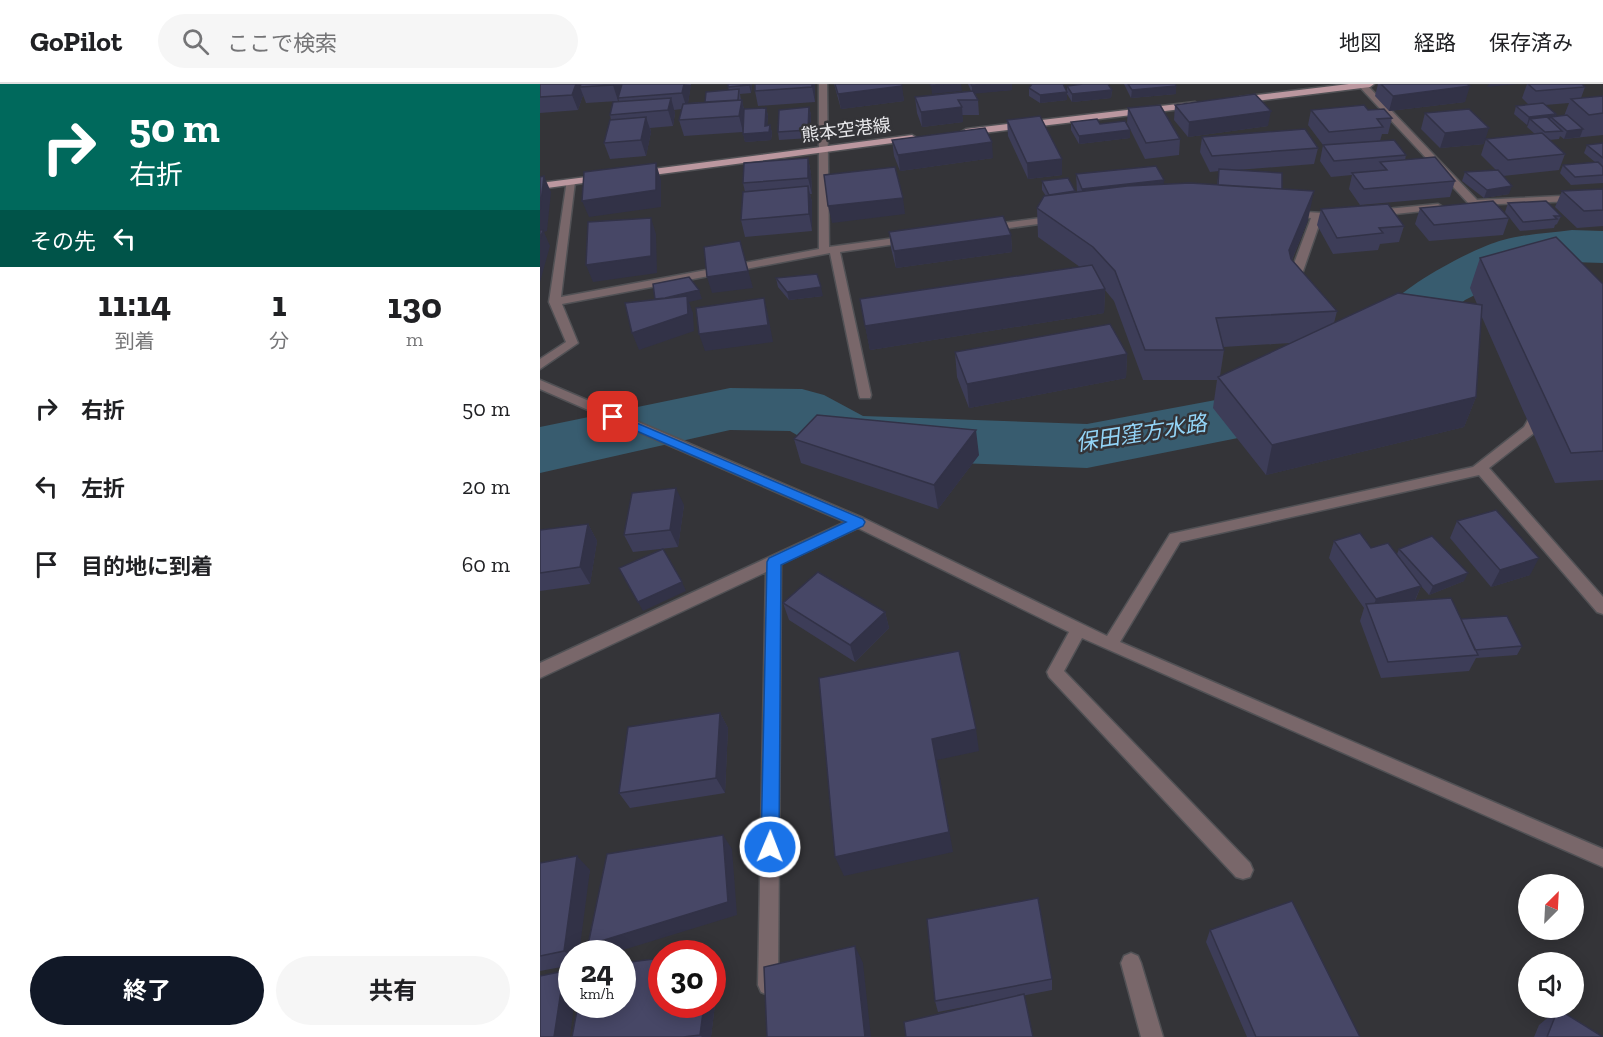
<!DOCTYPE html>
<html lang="ja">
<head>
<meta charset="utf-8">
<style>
  body { margin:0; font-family:"Zilla Slab","Noto Sans JP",serif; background:#f6f6f6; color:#202124; height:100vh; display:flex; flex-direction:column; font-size:22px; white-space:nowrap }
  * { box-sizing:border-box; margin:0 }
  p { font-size:20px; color:#757577 }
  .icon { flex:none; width:33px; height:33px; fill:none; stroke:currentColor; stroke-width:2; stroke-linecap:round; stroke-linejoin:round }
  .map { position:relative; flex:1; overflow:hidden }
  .details { display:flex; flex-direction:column; background:#fff; width:540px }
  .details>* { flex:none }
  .top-card { background:#00695c; color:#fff; overflow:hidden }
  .needle { width:39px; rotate:24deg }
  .tools { position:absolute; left:978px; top:790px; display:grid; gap:12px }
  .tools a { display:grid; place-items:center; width:66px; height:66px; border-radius:50%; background:#fff; box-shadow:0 3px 15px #0003; font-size:30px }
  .speed { position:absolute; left:18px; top:856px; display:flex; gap:12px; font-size:30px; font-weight:700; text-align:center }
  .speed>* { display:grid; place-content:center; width:78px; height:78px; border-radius:50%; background:#fff; box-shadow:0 3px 15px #0003; line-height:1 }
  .speed small { font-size:15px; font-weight:400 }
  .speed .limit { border:9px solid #d22; background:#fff; color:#111 }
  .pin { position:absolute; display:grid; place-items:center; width:51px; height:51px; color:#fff; margin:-26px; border-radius:12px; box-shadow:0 3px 9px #0006 }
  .me { position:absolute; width:66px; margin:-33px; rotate:1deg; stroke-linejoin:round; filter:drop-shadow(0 0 4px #0008) }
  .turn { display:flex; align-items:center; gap:21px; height:126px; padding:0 30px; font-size:27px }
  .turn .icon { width:78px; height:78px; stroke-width:2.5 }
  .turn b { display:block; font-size:42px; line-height:51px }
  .then { display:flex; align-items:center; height:57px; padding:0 30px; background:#0003; gap:12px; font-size:22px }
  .eta { display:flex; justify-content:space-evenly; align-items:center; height:102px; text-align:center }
  .eta b { font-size:36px; font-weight:700; line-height:42px }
  .primary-button { display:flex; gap:12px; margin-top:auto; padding:12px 30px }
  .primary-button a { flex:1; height:69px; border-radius:36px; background:#111827; color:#fff; font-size:24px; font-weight:700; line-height:69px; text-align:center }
  .primary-button a+a { background:#f6f6f6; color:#202124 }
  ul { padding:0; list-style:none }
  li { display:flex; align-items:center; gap:18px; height:78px; padding:0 30px }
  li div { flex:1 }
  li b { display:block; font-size:22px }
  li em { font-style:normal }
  header { display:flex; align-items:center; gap:36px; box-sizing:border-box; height:84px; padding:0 30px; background:#fff; border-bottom:2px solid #e0e0e0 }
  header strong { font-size:28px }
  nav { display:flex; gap:33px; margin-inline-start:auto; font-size:21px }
  .search { width:420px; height:54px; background:#f6f6f6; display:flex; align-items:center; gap:15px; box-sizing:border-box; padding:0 21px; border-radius:33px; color:#757577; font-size:22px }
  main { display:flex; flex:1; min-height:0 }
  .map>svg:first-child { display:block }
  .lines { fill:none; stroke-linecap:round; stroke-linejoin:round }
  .river { fill:#385c6f; fill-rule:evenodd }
  .minor-casing { stroke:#515155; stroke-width:3 }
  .major-casing { stroke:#515155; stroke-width:3 }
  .minor { fill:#79676a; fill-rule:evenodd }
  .major { fill:#bb979f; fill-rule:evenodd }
  .wall { fill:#3d3d58; fill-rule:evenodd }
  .shaded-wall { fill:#323247 }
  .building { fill:#474766; stroke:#323247; stroke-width:1.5 }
  .route { fill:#1a73e8; stroke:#114b97; stroke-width:1.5 }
  .labels { text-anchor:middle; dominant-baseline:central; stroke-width:5; stroke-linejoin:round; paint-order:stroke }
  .far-street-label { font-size:18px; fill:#e9e9ec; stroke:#343438 }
  .water-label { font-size:22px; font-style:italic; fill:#93d4f7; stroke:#343438 }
</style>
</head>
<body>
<header>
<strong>GoPilot</strong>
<div class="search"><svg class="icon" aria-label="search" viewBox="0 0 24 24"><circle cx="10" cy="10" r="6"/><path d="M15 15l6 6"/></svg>ここで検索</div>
<nav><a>地図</a><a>経路</a><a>保存済み</a></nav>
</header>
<main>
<section class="details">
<div class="top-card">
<div class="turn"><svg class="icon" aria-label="right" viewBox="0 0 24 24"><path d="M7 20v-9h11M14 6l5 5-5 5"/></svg><div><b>50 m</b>右折</div></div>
<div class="then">その先<svg class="icon" aria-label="left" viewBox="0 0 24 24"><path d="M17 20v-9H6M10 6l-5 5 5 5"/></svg></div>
</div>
<div class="eta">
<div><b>11:14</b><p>到着</p></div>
<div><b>1</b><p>分</p></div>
<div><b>130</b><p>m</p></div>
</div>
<ul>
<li><svg class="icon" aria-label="right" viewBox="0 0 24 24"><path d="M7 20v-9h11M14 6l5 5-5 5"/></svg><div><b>右折</b></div><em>50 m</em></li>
<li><svg class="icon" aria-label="left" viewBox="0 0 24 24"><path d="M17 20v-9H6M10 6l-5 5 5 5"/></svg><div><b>左折</b></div><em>20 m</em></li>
<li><svg class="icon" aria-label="arrive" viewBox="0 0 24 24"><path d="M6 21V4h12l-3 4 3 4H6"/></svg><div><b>目的地に到着</b></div><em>60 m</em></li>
</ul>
<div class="primary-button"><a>終了</a><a>共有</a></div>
</section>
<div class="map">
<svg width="1063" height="953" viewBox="0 0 1063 953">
  <rect width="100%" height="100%" fill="#343438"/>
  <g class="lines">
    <path class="river" d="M1032,146L1063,147V179L1032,178L990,183L925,216L900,236C899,249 901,276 896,287C886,310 856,321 834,327L547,384L311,375L288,369L250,347L190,346L0,389V343L190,304L262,305L284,311L323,332L547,340L816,290L837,277C839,263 838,240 845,227C860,203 935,163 963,156C985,150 1009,149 1032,146Z"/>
    <defs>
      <path id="minor" d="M279,0H287L289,163L370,152L375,155L370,158L300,168L331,311L330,314H320L319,311L290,169L22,220L38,259L0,285V275L26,258L9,218L27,96L35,98L21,213L279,165Z
        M817,0H826L937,116L1063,110V116L930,121Z
        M898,120L903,123L902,125L836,132L831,129L836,126Z
        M749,127L800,130L805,133L800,136L781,135L761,193L766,202L760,205L756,204L749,193L771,134L745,132L744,130Z
        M516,132L521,135L520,137L448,147L443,144L448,141Z
        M0,296L323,434L567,552L630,450L933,383L984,343L996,322H1006L1007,325L994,349L949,384L1063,513V530L1057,528L939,391L640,458L580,558L1063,765V783L542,554L524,587L710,779L713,786L710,793L703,795L696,793L509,593L507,588L529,548L318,444L241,480L238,901L235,908L228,911L221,908L218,901L226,488L0,594V579L305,438L0,305Z
        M591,869L598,872L601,879L623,953H601L581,879L584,872Z"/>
      <path id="major" d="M809,0H834L830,3L700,19L696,16L700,13Z
        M655,18L659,21L658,23L426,51L421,48L426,45Z
        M372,51L377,54L375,56L98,93L93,90L98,87Z
        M62,91L65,92V96L0,105V99Z"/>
    </defs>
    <use href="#minor" class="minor-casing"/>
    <use href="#major" class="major-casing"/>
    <use href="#minor" class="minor"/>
    <use href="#major" class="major"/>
  </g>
  <path class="wall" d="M0,0H151L148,19L165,18L189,6L188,3L212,0L211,9L200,10L201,16H202L204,26L226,24L228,32L227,41H230L232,49L231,56L205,58L203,48L144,52L139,36L142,25L134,26L135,29L133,42L110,44L111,48L106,72L70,75L64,59L71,36L70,31L79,17L78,15V17L46,19L43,11L38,26L0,29Z
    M275,0V18L218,22L215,7Z
    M294,0H361L364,17L301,25Z
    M428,0H472V6L435,9L438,16L439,31H422L423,38L382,43L377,29L375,13L431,7Z
    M584,0H635L636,10L591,14Z
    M838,0H927L925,18L849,27L835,12Z
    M987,0H1042L1045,3L1041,14L1063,12V51L1024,55L1020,52L1019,55L1009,56L1025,70L1019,86L963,92L969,110L944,114L922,97L925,88L956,86L941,71L946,55L995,50L987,43L988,41H987L974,30L976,22L989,21L982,14ZM1029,19L1024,32L1015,33L1016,30L1005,21Z
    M527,2L572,6L571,14L532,18L527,10V16L500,19L489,12V4L527,8Z
    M635,21L728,42L648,53L634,36Z
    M269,23L271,31L270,54L239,56L238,48Z
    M588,24L640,55L639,71L605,75L587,39Z
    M771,26H828L852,34L848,50H842L840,57L866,71L865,76L915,97L910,113L820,121L809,105L812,91L791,93L780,77L783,61L768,41Z
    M885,29L944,60L900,64L881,45Z
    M467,36L522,91L488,95L468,52Z
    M531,38L590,54L539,60L531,46Z
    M662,53L778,64L774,80L697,86L742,105L768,136L752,176L797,227L794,239L937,220L930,204L940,174L1063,200V396L1015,399L941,231L936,313L924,343L726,391L673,324L677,296H603L574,217L565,206L564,229L330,266L320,215L540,183L498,153L497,124L506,112L502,106V97L535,107V108H537L536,90L624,100L677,101L679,87L670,88L660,68ZM751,259L680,292L684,266L683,263Z
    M352,56L453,74L360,87L354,72Z
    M1063,59V99L1031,101L1020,89L1023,81L1055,78L1044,69L1047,61Z
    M268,74L271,90L272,110H270L272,118V147L205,153L201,136L205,108L203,99Z
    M1063,105V142L1037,144L1015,123L1022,107Z
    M968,119L1021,132L1017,140L1015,141L1014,144L980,147L965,128Z
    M880,124L969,134L963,151L889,157L875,140Z
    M781,125L864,142L859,158L840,160L838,166L793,170L777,141Z
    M349,148L471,151L472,168L356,184L351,164Z
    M236,194L283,212L249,216L238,203Z
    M415,268L587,270L586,294L429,324L417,293Z
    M254,355L439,371L398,425L261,379Z
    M144,421L138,463L93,468L84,451Z
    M917,437L990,491L951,503L910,454Z
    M48,440L57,457L50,500L0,507V446Z
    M794,457L857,470L859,465L924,497L889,511L881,502L875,517L921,535L982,562L977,571L936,574L929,587L841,594L820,537L824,524L789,474Z
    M243,519L345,528L349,544L315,578L249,536Z
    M180,629L188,644L185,709L90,724L79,709Z
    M0,779L50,786L32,870V881L0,887Z
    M670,846L820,953H707L666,858Z
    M172,872L180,880L171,953H32L172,921Z
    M512,895V906L398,928L395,917Z
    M1018,925L1063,953H994L999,941Z"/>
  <path class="shaded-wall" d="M36,0H43L40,3L43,11L38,26L32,11Z
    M73,0H84L78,17L73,1Z
    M144,0L151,1L147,25L142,9Z
    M209,0H212L211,9L209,1Z
    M272,0H275V18L272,3Z
    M416,0H421L422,7L392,10L391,2Z
    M450,0H472V6L432,10V2Z
    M949,0H978L947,3Z
    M362,2L364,17L301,25L298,10Z
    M636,2V10L591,14L592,6Z
    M930,2L925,18L849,27L853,12Z
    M572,6L571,14L532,18V10Z
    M527,8V16L500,19V11Z
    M131,14L135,29L133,42L128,26Z
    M202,16L205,31L203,48L199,32Z
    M269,23L271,31L270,54L268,46Z
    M422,23L423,38L382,43L381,28Z
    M226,24L228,32L227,48L230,41L232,49L231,56L205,58L203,50L225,42Z
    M731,27L728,42L648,53L649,38Z
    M1016,30L1014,36L1011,33L1009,38L990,35L988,41H987L989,33Z
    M106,33L111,48L106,72L101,56Z
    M949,44L944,60L900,64L905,49Z
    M1043,45L1040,53L1024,55L1027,47Z
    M590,46V54L539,60V52Z
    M452,58L453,74L360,87L358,71Z
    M268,74L271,90L272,110L268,94Z
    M522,75V91L488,95L487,79Z
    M116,79L121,96V123L49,133L42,117Z
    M4,92L11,108L7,147L4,148L10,162L0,198V127Z
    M624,96L623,113L542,121V105Z
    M268,102L272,118V147L269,130Z
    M972,102L969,110L944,114L947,106Z
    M774,107L768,136L744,195L749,166Z
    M363,114L365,130L292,139L288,122Z
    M111,134L116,150L117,189L53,198L46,181Z
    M471,151L472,168L356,184L354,167Z
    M200,157L213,204L172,209L167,193Z
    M281,203L283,212L249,216L247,208Z
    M565,205L564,229L330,266L325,242Z
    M159,206L162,215L149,218L153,229L154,247L99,266L92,249L115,217Z
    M224,214L228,231L233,258L165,267L159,250Z
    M587,270L586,294L429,324L427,300Z
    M936,313L924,343L726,391L732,361Z
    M436,346L439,371L398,425L394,401Z
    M136,404L144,421L138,463L130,446Z
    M48,440L57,457L50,500L40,483Z
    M999,474L990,491L951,503L960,486Z
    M928,489L924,497L889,511L893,502Z
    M142,498L146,507L103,527L98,518Z
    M881,502L874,518L830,532L836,515Z
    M345,528L349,544L315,578L310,561Z
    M180,629L188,644L185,709L176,694Z
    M436,645L439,667L397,676L413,768L304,792L295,773L392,655Z
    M183,751L192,765L197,831L70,870H58L48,861Z
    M37,772L50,786L39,870H32V874L24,867Z
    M315,862L323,879L331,953H325Z
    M172,872L180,880L171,953H162L160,951L164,921H172Z
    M24,887L32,894V921H34L30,953H14Z"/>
  <path class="building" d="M0,0H36L32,11L0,13Z
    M41,0H73V1L40,3Z
    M82,0H144L142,9L78,14Z
    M188,0H209V1L188,3Z
    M215,0H272V3L215,7Z
    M295,0H361L362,2L298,10Z
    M390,0H416L391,2Z
    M431,0H450L432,2Z
    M492,0H523L527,8L500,11L489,4Z
    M543,0H568L572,6L532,10L527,2Z
    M588,0H635L636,2L592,6Z
    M841,0H927L930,2L853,12Z
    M988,0H1042L1045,3L996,7Z
    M199,5L198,16L165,18L166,8Z
    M433,7L438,16H418L422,23L381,28L375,13Z
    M715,10L731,27L649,38L635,21Z
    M1063,12V29L1049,31L1031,15Z
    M131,14L128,26L70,31L73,18Z
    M202,16L199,32L139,36L143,20Z
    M1003,19L1016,30L989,33L976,22Z
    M620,21L640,55L606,59L588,24Z
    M824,21L828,26L844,25L852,34L837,35L843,43L789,48L771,26Z
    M269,23L268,46L238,48L239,26Z
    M226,24L225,42L230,41L229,48L203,50L204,25Z
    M929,25L949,44L905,49L885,29Z
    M1027,31L1043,45L1027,47L1011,33Z
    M500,32L522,75L487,79L467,36Z
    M106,33L101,56L64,59L70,36Z
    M1007,33L1022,47L1005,48L990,35Z
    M557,35L560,40L585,37L590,46L539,52L531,38Z
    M445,44L452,58L358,71L352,56Z
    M765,45L778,64L672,72L662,53Z
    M1002,49L1025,70L968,76L946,55Z
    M854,56L866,71L794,77L783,61Z
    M1063,59V74L1047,61Z
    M895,73L915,97L824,105L812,89L847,86L840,78Z
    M268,74V94L203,99L204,79Z
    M1058,78L1063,83V91L1035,93L1023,81Z
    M116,79V106L42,117L44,88Z
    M616,82L624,96L542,105L536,90Z
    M355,83L363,114L288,122L284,91Z
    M679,85L742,89V105L678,101Z
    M958,86L972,102L947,106L925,88Z
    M4,92L0,127V93Z
    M528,94L535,107L509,111L502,97Z
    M650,99L774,107L749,166L751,175L797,227L676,234L684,266H605L575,187L553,163L497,124L504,112L587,102Z
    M268,102L269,130L201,136L203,108Z
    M1063,105V126L1044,127L1022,107Z
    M953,117L969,134L894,141L880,124Z
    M1006,117L1021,132H1014L1017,135L983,138L968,119Z
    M848,120L864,142L839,144L843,149L797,154L781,125Z
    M463,132L471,151L354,167L349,148Z
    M111,134V172L46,181L48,138Z
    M0,146H3L0,155Z
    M1016,153L1063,200V367L1031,369L940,174Z
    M200,157L208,187L167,193L164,163Z
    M552,181L565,205L325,242L320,215Z
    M277,190L281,203L247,208L236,194Z
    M149,193L159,206L125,214L115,215L113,200Z
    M858,209L942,221L936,313L732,361L678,293Z
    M147,212L148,230L92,249L85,219Z
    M224,214L228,241L159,250L156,224Z
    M570,240L587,270L427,300L415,268Z
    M277,331L436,346L394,401L254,355Z
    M136,404L130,446L84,451L92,409Z
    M956,426L999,474L960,486L917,437Z
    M48,440L40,483L0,489V446Z
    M820,449L831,464L848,459L881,502L836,515L794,457Z
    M892,452L928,489L893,502L859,465Z
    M123,465L142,498L98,518L79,484Z
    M278,488L345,528L310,561L243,519Z
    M911,514L938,571L848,578L826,520Z
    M967,532L982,562L935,566L921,535Z
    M419,567L436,645L392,655L409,748L295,773L279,594Z
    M180,629L176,694L79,709L88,643Z
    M183,751L188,818L48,861L67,770Z
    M37,772L24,867L0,872V779Z
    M498,814L512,895L395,917L387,835Z
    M752,817L820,953H716L670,846Z
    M315,862L325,953H227L224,883Z
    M122,874V921H164L160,951L143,953H32L38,921H82V879Z
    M24,887L14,953H0V892Z
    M484,910L493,953H366L364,938Z
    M1018,925L1063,953H1007Z"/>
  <path class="route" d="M73,329L323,435L325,438L323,442L241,481L239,763L236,769L230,771L224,769L221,763L227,478L229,474L306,438L69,335L67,333Z"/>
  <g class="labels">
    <g class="far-street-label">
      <text transform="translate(306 46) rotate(-7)">熊本空港線</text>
    </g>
    <g class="water-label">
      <text transform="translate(601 349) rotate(-9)">保田窪方水路</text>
    </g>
  </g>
</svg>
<div class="tools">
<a><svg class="needle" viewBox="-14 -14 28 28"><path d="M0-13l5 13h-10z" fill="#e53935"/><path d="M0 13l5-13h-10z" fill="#757577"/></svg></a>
<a><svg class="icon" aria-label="sound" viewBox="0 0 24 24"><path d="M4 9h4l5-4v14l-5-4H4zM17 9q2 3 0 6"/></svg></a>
</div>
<div class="speed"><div>24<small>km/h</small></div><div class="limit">30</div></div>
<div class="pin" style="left:73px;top:333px;background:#d93025"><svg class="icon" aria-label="arrive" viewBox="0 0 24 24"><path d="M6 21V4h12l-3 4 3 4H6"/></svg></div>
<svg class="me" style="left:230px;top:763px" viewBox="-20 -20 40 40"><circle r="17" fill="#1a73e8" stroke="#fff" stroke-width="3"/><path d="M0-11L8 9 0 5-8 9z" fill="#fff"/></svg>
</div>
</main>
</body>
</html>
